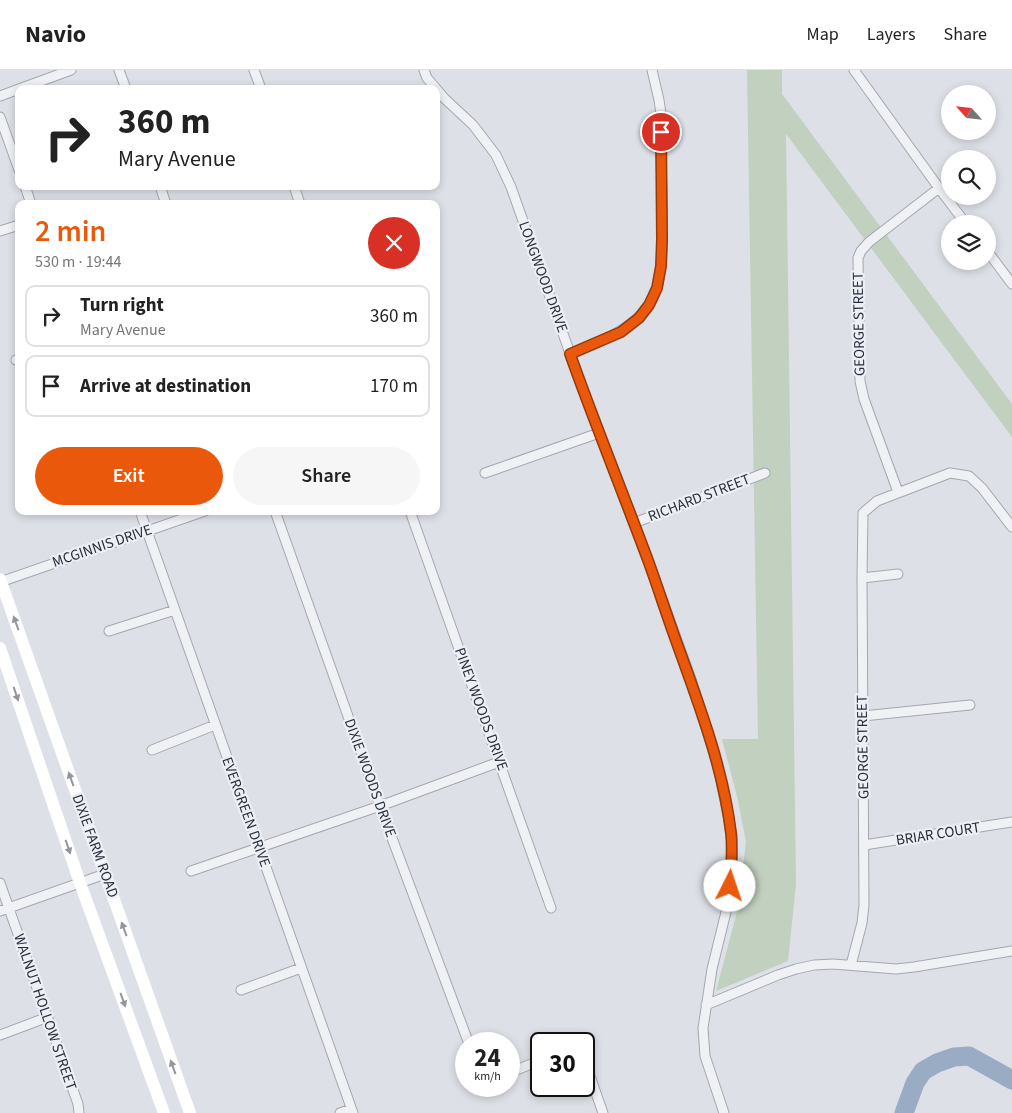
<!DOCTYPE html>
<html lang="en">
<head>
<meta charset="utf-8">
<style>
  body { margin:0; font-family:"Source Sans 3",sans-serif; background:#f6f6f6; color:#222; height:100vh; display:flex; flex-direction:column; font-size:19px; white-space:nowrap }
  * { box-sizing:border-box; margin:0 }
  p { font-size:16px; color:#767676 }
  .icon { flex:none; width:28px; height:28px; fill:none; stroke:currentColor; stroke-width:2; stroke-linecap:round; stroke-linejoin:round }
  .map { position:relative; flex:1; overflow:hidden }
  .details { position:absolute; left:15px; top:130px; width:425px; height:315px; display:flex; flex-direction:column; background:#fff; border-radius:10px; box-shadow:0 2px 8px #0003 }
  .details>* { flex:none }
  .banner { position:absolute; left:15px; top:15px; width:425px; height:105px; border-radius:10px; box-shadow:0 2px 8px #0003; background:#fff; color:#222; overflow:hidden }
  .needle { width:32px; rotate:297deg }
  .controls { position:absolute; left:941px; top:15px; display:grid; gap:10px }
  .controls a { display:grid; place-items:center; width:55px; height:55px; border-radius:50%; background:#fff; box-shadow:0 2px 8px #0003; font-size:25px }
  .speed { position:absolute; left:455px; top:962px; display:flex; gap:10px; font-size:25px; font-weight:700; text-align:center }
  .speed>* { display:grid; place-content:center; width:65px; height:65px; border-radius:50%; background:#fff; box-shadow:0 2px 8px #0003; line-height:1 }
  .speed small { font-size:12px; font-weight:400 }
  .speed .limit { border:2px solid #111; border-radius:8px; background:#fff; color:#111 }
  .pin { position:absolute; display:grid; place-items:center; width:42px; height:42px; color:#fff; margin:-21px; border:2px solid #fff; border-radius:50%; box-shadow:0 1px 5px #0007 }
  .me { position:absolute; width:55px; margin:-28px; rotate:4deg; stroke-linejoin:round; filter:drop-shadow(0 0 4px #0008) }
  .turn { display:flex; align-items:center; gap:18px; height:105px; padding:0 20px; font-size:22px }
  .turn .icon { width:65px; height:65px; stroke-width:2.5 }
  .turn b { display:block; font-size:35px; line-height:42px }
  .round { display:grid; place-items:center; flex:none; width:52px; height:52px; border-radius:26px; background:#f6f6f6 }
  .head { display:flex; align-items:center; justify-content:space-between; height:85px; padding:0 20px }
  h1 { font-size:30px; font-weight:600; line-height:38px; color:#ea580c }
  .button { display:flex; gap:10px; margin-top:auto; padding:10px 20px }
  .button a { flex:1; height:58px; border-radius:30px; background:#ea580c; color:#fff; font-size:20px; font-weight:600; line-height:58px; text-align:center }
  .button a+a { background:#f6f6f6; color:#222 }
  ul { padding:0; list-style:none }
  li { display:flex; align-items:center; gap:15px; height:62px; margin:0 10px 8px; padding:0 10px; border:2px solid #e0e0e0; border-radius:10px }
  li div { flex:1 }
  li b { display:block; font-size:19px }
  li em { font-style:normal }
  header { display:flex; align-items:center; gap:30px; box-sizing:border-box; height:70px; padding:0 25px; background:#fff; border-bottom:1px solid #e0e0e0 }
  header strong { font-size:24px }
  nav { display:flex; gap:28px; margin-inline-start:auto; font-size:18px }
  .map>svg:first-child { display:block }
  .green { fill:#c2d0bf }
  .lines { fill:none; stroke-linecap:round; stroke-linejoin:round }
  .river { stroke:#9aacc4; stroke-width:19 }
  .minor-casing { stroke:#a3a7b0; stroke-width:11 }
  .minor { stroke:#f0f1f5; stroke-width:9 }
  .secondary { stroke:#fff; stroke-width:12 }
  .oneway { fill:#94969e }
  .route-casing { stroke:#983908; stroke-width:12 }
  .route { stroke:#ea580c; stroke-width:9 }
  .labels { text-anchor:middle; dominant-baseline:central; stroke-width:4.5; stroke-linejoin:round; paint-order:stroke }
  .street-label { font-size:15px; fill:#282e3c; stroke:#eceff4 }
</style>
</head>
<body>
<header>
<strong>Navio</strong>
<nav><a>Map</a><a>Layers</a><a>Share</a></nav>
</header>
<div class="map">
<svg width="1012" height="1043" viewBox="0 0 1012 1043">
  <rect width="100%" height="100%" fill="#dde0e6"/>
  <path class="green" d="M747,0H782V24L1012,334V367L786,64L796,814L788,891L716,921L737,842L746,772L737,726L722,669H758Z"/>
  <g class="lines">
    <path class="river" d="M904,1043L915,1013L923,1001L937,993L954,987L969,986L1012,1010"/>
    <defs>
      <path id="minor" d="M119,0L126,19
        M254,0L261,19
        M424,0L427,8L444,28L473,55L496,85L511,117L583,320L649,493L691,609L718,697L732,765V790L730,816L726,842L712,899L703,958L705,986L724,1043
        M854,0L939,118L966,154
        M19,19L71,0
        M0,26L19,19
        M0,47L19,100
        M25,116L31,134
        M160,116L166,134
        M294,116L300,134
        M0,161L19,155
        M988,182L1012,214
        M570,284C599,272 628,262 648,237C667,212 662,152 662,121C661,95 661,70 661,44L659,30L652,0
        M16,290L19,289
        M485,403L599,363
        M898,422L864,329L860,311L858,188L861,181L869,172L939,118
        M140,441L353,1043
        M275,441L380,736L469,974
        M410,441L551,838
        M634,453L765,403
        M862,508L898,504
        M0,512L205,441
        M109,561L175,540
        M863,646L970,635
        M152,680L215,655
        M864,775L1012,752
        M191,801L380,736L499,692
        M0,813L78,1034L79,1043
        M0,841L105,804
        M851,895L862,853L864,835L862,508L863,443L877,431L950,403L969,406L982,418L1012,457
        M241,920L301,898
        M706,935L778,905L796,899L814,895L833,894L896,899L914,897L1012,881
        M0,965L48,947
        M584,989L603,1043
        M509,1003L541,990
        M340,1043L351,1039"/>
    </defs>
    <use href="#minor" class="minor-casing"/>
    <use href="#minor" class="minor"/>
    <path class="secondary" d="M0,509L190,1043
      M0,578L80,813L164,1043"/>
  </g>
  <defs><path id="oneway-solid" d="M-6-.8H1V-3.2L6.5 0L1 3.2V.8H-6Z" transform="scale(1.25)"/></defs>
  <g class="oneway">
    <use href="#oneway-solid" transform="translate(16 553) rotate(-110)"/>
    <use href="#oneway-solid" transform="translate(16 624) rotate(71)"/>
    <use href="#oneway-solid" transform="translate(71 709) rotate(-110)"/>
    <use href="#oneway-solid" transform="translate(68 777) rotate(71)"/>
    <use href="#oneway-solid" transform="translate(124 859) rotate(-110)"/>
    <use href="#oneway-solid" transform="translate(123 930) rotate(70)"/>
    <use href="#oneway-solid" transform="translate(173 997) rotate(-110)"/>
  </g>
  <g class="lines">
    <defs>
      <path id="route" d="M661,62L662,169L661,196L657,218L649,235L639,248L621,262L570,284C595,354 623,423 649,493C658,518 666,543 675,568C698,632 723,696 731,763C733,781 731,799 730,816"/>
    </defs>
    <use href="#route" class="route-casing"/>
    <use href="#route" class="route"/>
  </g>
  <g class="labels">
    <g class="street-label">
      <text transform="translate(543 207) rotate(70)">LONGWOOD DRIVE</text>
      <text transform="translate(859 254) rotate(-91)">GEORGE STREET</text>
      <text transform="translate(699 428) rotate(-21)">RICHARD STREET</text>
      <text transform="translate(102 476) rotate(-19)">MCGINNIS DRIVE</text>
      <text transform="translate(481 639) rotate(70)">PINEY WOODS DRIVE</text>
      <text transform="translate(863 677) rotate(-91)">GEORGE STREET</text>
      <text transform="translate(370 708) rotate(70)">DIXIE WOODS DRIVE</text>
      <text transform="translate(246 742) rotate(70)">EVERGREEN DRIVE</text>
      <text transform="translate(938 764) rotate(-9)">BRIAR COURT</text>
      <text transform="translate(95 776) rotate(70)">DIXIE FARM ROAD</text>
      <text transform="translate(45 942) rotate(71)">WALNUT HOLLOW STREET</text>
    </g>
  </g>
</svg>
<div class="controls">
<a><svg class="needle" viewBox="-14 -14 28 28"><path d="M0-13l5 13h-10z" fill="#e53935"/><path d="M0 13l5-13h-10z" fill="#767676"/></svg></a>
<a><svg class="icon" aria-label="search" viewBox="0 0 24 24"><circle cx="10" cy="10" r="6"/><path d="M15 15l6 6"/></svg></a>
<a><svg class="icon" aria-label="layers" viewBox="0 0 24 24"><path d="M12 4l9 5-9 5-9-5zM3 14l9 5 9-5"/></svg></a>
</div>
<div class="speed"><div>24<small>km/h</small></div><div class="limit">30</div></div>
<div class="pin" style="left:661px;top:62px;background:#d93025"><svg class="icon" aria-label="arrive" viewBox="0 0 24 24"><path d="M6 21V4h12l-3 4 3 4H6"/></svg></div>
<svg class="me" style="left:730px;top:816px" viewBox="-20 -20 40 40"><circle r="19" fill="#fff"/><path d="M0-13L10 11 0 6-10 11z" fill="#ea580c"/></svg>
<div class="banner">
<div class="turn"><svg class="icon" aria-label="right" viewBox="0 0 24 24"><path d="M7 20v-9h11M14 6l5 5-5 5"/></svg><div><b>360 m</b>Mary Avenue</div></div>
</div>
<section class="details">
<div class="head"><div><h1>2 min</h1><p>530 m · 19:44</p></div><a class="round" style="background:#d93025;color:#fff"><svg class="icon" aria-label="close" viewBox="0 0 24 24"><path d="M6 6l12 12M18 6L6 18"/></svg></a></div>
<ul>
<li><svg class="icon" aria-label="right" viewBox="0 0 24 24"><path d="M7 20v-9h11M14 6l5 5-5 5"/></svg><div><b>Turn right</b><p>Mary Avenue</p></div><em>360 m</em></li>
<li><svg class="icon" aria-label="arrive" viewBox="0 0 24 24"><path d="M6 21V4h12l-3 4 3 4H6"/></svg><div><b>Arrive at destination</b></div><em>170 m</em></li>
</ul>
<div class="button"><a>Exit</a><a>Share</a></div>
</section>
</div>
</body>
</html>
